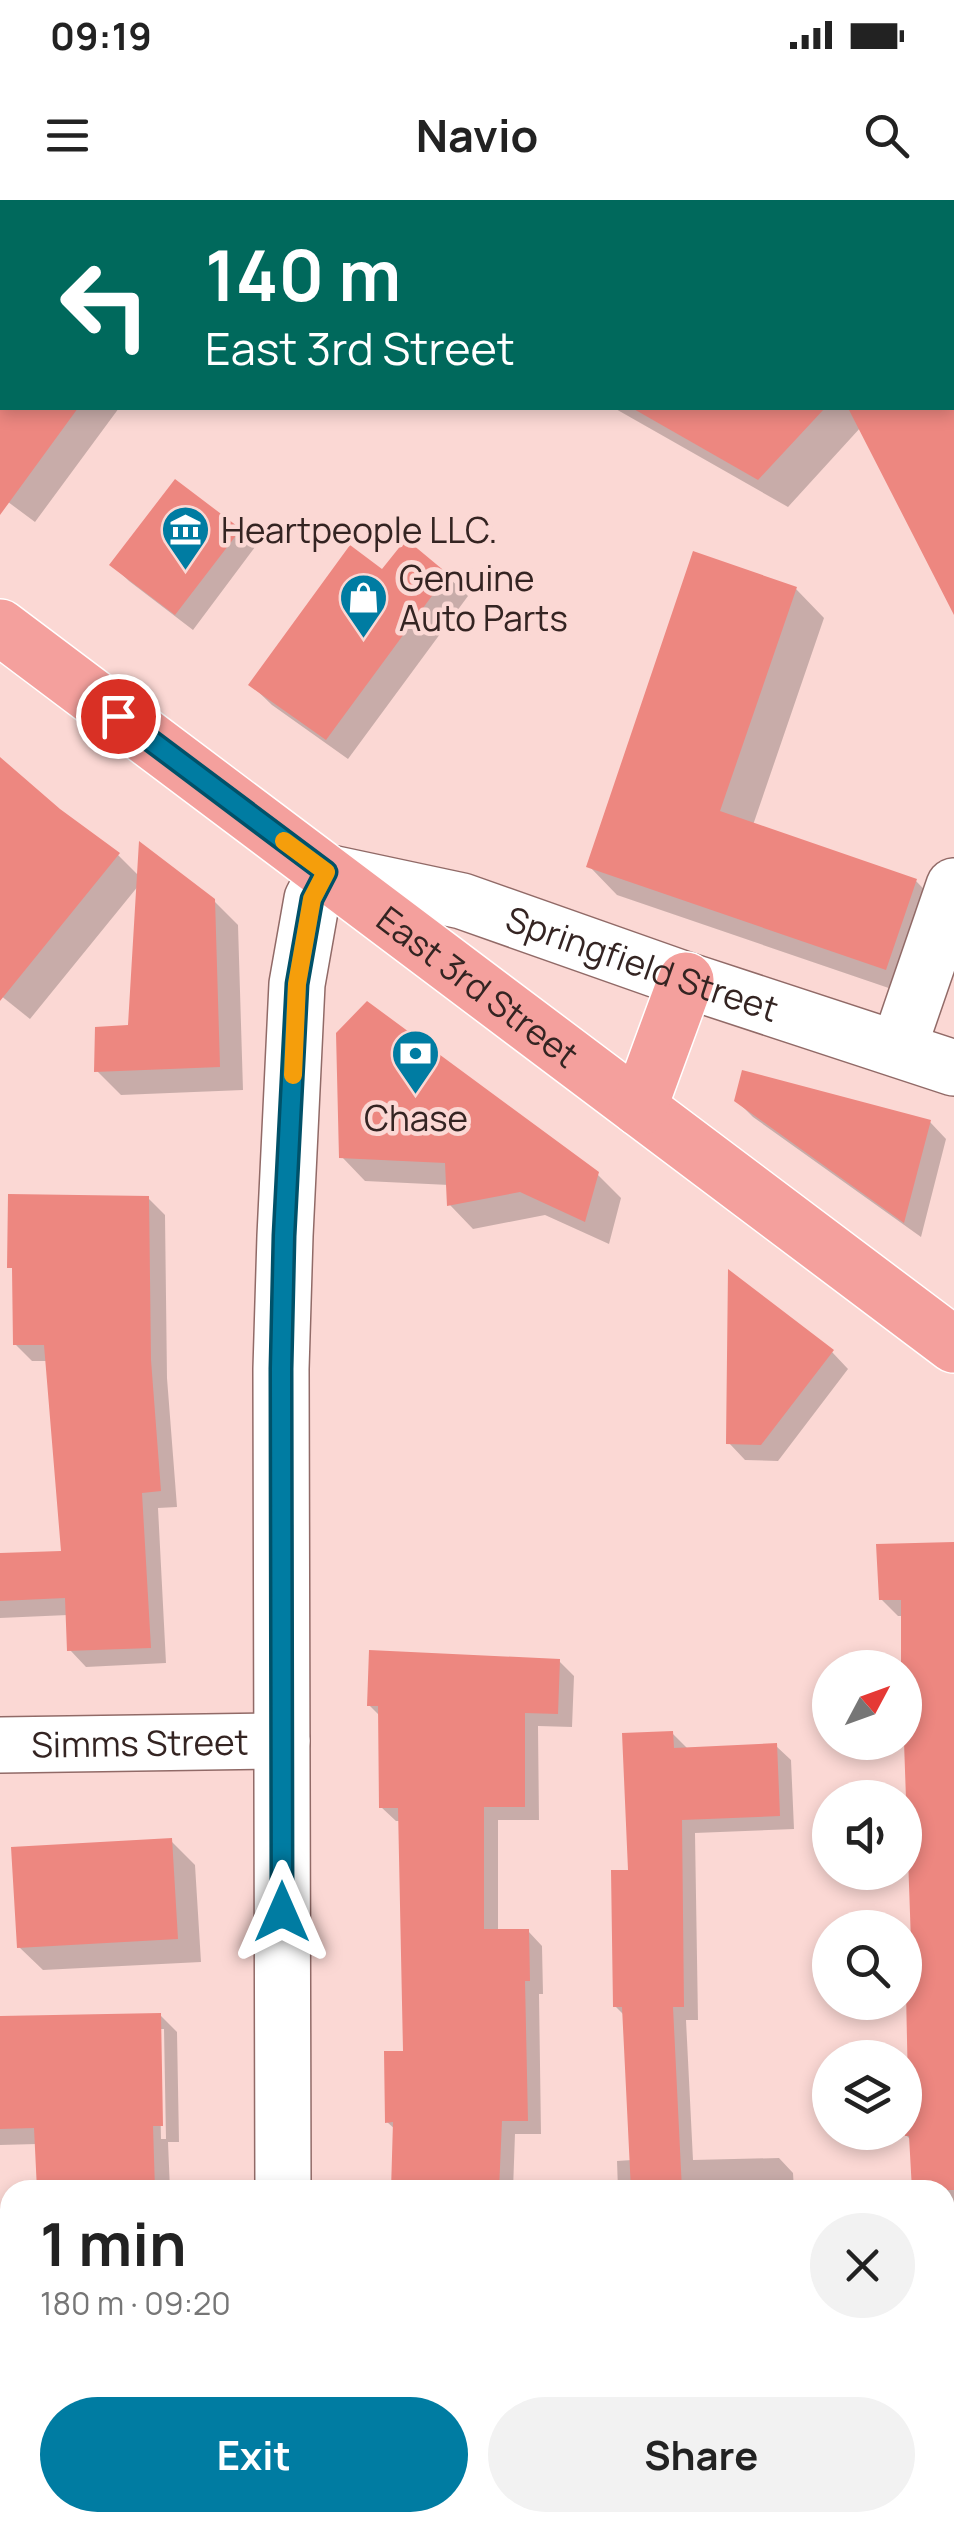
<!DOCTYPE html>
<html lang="en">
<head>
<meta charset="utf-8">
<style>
  body { margin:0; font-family:Manrope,sans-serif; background:#f2f2f2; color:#222; height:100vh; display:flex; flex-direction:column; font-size:38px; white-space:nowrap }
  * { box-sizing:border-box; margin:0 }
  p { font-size:32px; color:#767676 }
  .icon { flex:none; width:55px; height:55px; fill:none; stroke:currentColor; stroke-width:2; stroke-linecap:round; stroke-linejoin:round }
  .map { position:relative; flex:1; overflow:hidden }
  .sheet { position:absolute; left:0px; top:1980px; width:955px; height:352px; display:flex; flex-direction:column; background:#fff; border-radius:30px 30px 0 0; box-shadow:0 5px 15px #0003 }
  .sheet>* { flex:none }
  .top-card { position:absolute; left:0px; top:0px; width:955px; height:210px; box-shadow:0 5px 15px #0003; background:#00695c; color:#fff; overflow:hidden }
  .needle { width:65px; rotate:49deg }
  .tools { position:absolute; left:812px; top:1450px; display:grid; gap:20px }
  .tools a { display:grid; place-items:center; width:110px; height:110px; border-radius:50%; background:#fff; box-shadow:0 5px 15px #0003; font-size:50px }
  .pin { position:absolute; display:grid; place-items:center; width:85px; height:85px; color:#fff; margin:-42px; border:5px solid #fff; border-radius:50%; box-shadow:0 2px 10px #0007 }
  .me { position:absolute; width:110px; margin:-55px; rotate:0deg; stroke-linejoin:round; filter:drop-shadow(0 0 8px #0008) }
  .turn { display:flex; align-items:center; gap:35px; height:210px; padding:0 40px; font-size:45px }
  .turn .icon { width:130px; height:130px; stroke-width:2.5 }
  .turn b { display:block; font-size:70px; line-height:85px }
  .round { display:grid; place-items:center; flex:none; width:105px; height:105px; border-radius:52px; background:#f2f2f2 }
  .head { display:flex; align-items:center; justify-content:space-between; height:170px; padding:0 40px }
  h1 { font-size:60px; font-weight:700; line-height:75px }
  .cta { display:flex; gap:20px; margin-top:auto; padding:20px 40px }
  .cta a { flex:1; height:115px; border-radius:60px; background:#007ca2; color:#fff; font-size:40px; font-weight:700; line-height:115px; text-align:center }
  .cta a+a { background:#f2f2f2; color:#222 }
  .status { display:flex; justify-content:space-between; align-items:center; height:70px; padding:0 50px; background:#fff; direction:ltr }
  .status svg { height:28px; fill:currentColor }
  header { display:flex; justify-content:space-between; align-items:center; height:130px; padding:0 40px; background:#fff; font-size:45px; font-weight:700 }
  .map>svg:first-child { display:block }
  .shadow { fill:#0003; fill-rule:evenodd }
  .building { fill:#ed8780 }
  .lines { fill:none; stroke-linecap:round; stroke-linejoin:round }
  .minor-casing { stroke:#916a67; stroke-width:58 }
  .tertiary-casing { stroke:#916a67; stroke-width:58 }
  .secondary-casing { stroke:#916a67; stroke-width:58 }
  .primary-casing { stroke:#fff; stroke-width:58 }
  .minor { stroke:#fff; stroke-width:55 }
  .tertiary { stroke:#fff; stroke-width:55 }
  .secondary { stroke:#fff; stroke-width:55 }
  .primary { stroke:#f4a09d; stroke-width:55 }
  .route-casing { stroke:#005169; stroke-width:25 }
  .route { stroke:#007ca2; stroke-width:18 }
  .slow { stroke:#f59e0b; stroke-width:18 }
  .labels { text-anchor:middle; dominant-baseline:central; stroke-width:9; stroke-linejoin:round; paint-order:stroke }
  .poi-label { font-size:35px; fill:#342422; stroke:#fbd8d4; text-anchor:start }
  .street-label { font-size:35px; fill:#342422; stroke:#fbd8d4 }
</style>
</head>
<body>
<div class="status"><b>09:19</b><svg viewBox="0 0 49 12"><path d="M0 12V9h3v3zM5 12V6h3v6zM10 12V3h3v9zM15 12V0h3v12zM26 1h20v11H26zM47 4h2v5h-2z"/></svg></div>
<header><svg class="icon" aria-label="menu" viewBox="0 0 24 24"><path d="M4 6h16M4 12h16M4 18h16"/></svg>Navio<svg class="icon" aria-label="search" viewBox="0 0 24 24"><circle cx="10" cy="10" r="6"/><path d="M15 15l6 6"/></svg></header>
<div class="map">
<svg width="954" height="2332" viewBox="0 0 954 2332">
  <rect width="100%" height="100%" fill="#fbd8d4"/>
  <path class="shadow" d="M248,0H514L512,2H246Z
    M583,0H887L888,2H581Z
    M952,94L954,409L861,227L788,307L614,208H952Z
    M2,160V208H119L35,322L0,296V163Z
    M239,331L255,347L193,430L129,381L112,365Z
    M383,372L447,376L468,396L348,559L272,505L251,485Z
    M796,389L824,418L753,625L916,681L944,710L915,797L617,695L589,666Z
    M0,563L118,655L139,676L214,701L238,725L243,890L121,895L97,871L130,827L139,685L30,819L0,795Z
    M339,834L597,974L621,998L609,1044L545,1015L473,1029L450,1005L449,985L365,981L342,957Z
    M736,900L930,922L946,939L921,1037L753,917Z
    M148,998L165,1015L167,1178L177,1307L158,1308L166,1463L86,1467L70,1450L68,1415L0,1418V1356L64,1353L48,1161H32L15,1144V1071L10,1066Z
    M832,1152L848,1169L778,1261L745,1260L729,1243Z
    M954,1345V2043L945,2044V1990H914L912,1941L906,1935L911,1891L914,1744L904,1416H898L881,1399Z
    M559,1461L574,1476L572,1527L538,1526L539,1620H498V1732L528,1731L542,1746L543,1794H539L541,1934H515L513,1990H394L396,1930L387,1922L405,1853L401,1621H396L381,1607L380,1516L369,1505Z
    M672,1533L687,1548L776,1546L791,1560L794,1629L695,1633L698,1820H686L693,1960L779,1958L793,1973L794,1990H618L617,1961L632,1960L625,1816L615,1806L631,1672Z
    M171,1641L195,1665L201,1762L43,1770L19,1747Z
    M160,1815L177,1832L179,1942H168L170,1990H39L37,1944L0,1945V1818ZM159,1829H164L166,1939H161Z
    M7,2042H10V2095Z
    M945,2124H954V2332H897L896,2322H945Z
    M29,2322H180V2332H38Z
    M533,2322L532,2332H384V2323L387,2322Z
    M627,2322H689V2332H627Z"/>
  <path class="building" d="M0,208H78L0,315Z
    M632,208H825L758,280Z
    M848,208H954V415Z
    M175,279L241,329L175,415L109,365Z
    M406,339L448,374L326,540L248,485L350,345L382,369Z
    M693,351L797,387L720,611L917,679L886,770L586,667Z
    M0,557L60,609L120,653L0,801Z
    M139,641L215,699L220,867L94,872L95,827L128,825Z
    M367,801L599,972L585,1022L520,992L447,1006L445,963L339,958L336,833Z
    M742,870L931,920L904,1023L734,901Z
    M8,994L149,996L151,1160L161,1291L142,1293L151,1448L67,1451L65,1398L0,1401V1353L61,1351L44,1145H13L12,1068H7Z
    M728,1069L834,1150L761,1245L726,1244Z
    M954,1342V1990H912L909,1936H905V1888H908L905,1742H911L904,1542L905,1468H901V1400H879L876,1344Z
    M369,1450L560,1459L558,1514L525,1513V1607H484V1729H529L530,1781H525L528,1921H502L499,1990H391L393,1922L385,1923L384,1851H403L398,1608H379L378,1506H367Z
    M673,1531L674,1548L777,1543L780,1616L682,1620L684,1807H673L682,1990H631L622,1807H613L611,1670H628L622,1533Z
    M172,1638L178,1739L17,1748L11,1647Z
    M161,1813L163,1926H153L155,1990H37L34,1928L0,1929V1816Z"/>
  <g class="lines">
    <defs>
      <g id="minor">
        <path d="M922,0L923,2"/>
        <path d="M62,2L64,0"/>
        <path d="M952,47L954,49"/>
        <path d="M0,84L2,80"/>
        <path d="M898,849L954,686"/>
        <path id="s1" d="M0,1545L282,1541"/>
      </g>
      <g id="tertiary">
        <path id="s2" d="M326,672L462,701L686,780L954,868"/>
      </g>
      <path id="secondary" d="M283,1990L281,1169L285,1036L297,784L312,699L326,672
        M284,2322V2332"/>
      <g id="primary">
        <path id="s3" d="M0,427L954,1145"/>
        <path d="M639,908L686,780"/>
      </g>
    </defs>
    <use href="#minor" class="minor-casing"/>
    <use href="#tertiary" class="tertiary-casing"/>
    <use href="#secondary" class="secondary-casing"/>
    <use href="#primary" class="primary-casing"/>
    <use href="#minor" class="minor"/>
    <use href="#tertiary" class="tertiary"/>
    <use href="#secondary" class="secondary"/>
    <use href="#primary" class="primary"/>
  </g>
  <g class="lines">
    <defs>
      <path id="route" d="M118,516L326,672L312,699L297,784L284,1036L281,1169L282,1712"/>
    </defs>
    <use href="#route" class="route-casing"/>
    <use href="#route" class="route"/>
    <path class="slow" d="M284,641L326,672L312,699L297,784L293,875"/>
  </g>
  <defs>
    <symbol id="museum-pin" viewBox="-11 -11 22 30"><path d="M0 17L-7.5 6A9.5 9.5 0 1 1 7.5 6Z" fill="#007ca2" stroke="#fbd8d4"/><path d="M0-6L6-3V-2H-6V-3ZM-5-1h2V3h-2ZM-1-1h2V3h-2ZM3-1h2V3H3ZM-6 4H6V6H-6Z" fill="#fff"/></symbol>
    <symbol id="shop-pin" viewBox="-11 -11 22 30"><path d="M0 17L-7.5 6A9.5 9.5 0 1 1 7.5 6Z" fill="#007ca2" stroke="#fbd8d4"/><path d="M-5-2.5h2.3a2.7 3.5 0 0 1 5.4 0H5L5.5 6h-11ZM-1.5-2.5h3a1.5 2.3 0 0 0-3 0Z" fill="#fff"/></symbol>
    <symbol id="bank-pin" viewBox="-11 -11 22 30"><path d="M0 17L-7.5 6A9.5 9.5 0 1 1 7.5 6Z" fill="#007ca2" stroke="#fbd8d4"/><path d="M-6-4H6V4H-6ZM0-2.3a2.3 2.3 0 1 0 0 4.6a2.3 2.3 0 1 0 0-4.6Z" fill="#fff"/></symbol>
  </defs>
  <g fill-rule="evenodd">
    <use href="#museum-pin" x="158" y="302" width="55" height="75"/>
    <use href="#shop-pin" x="336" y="370" width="55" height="75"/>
    <use href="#bank-pin" x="388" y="826" width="55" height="75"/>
  </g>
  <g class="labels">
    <g class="poi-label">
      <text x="221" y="330">Heartpeople LLC.</text>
      <text x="399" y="378">Genuine<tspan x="399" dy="40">Auto Parts</tspan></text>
      <text x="416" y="918" text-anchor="middle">Chase</text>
    </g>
    <g class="street-label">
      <text stroke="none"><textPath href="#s2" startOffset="330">Springfield Street</textPath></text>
      <text stroke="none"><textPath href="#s3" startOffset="598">East 3rd Street</textPath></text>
      <text stroke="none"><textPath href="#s1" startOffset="140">Simms Street</textPath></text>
    </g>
  </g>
</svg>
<div class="tools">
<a><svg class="needle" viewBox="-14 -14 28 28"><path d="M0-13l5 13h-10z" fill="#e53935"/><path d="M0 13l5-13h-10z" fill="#767676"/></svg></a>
<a><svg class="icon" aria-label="sound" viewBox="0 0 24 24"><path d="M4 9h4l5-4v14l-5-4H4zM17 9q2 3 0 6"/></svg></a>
<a><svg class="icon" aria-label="search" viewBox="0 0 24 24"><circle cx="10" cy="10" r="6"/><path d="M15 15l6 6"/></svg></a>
<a><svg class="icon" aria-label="layers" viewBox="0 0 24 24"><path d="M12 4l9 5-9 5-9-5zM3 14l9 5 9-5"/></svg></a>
</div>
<div class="pin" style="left:118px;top:516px;background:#d93025"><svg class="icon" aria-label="arrive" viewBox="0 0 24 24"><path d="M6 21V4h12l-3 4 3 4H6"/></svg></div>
<svg class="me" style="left:282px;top:1712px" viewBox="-20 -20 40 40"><path d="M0-17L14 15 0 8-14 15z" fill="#007ca2" stroke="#fff" stroke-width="4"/></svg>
<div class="top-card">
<div class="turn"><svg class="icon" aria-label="left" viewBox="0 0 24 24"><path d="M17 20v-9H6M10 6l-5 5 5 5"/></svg><div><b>140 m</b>East 3rd Street</div></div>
</div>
<section class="sheet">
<div class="head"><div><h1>1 min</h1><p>180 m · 09:20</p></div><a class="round"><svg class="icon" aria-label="close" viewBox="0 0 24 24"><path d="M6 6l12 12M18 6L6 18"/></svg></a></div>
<div class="cta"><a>Exit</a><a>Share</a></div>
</section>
</div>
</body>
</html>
